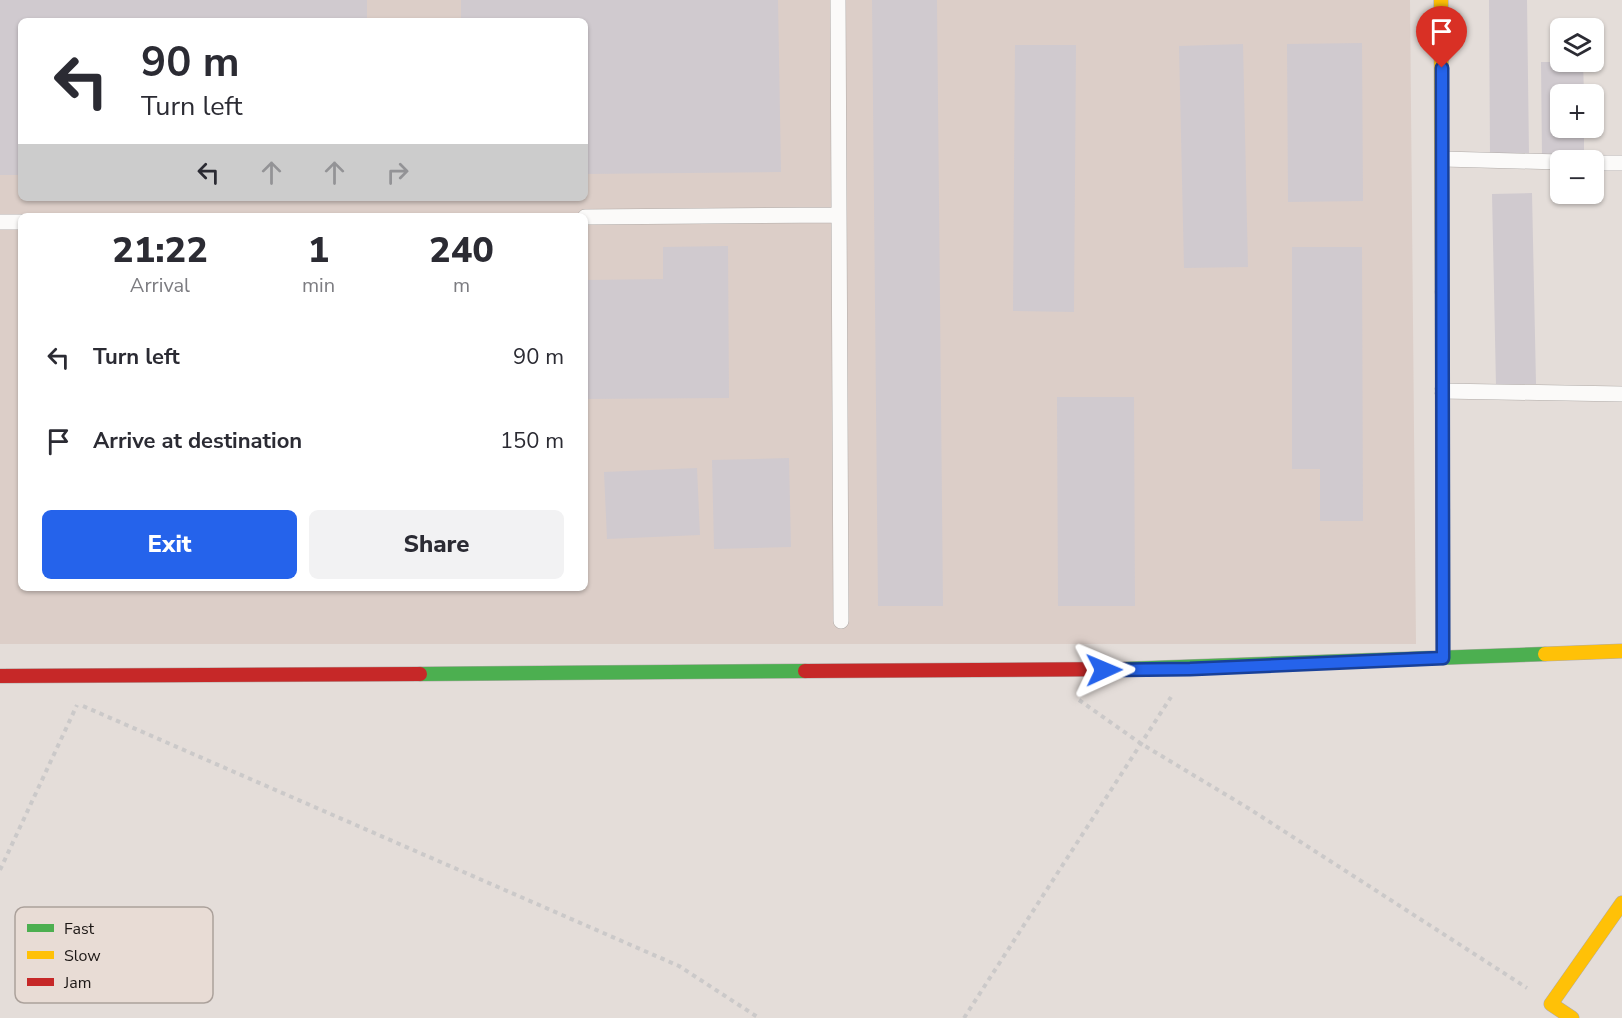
<!DOCTYPE html>
<html lang="en">
<head>
<meta charset="utf-8">
<style>
  body { margin:0; font-family:"Nunito Sans",sans-serif; background:#f2f2f3; color:#2b2b33; height:100vh; display:flex; flex-direction:column; font-size:22px; white-space:nowrap }
  * { box-sizing:border-box; margin:0 }
  p { font-size:20px; color:#7c7c81 }
  .icon { flex:none; width:33px; height:33px; fill:none; stroke:currentColor; stroke-width:2; stroke-linecap:round; stroke-linejoin:round }
  .map { position:relative; flex:1; overflow:hidden }
  .panel { position:absolute; left:18px; top:213px; width:570px; height:378px; display:flex; flex-direction:column; background:#fff; border-radius:9px; box-shadow:0 2px 4px #0004 }
  .panel>* { flex:none }
  .hud { position:absolute; left:18px; top:18px; width:570px; height:183px; border-radius:9px; box-shadow:0 2px 4px #0004; background:#fff; color:#2b2b33; overflow:hidden }
  .controls { position:absolute; left:1550px; top:18px; display:grid; gap:12px }
  .controls a { display:grid; place-items:center; width:54px; height:54px; border-radius:9px; background:#fff; box-shadow:0 2px 4px #0004; font-size:30px }
  .pin { position:absolute; display:grid; place-items:center; width:51px; height:51px; color:#fff; margin:-62px -26px; border-radius:50% 50% 50% 0; rotate:-45deg; box-shadow:0 0 6px #0007 }
  .pin .icon { rotate:45deg }
  .me { position:absolute; width:66px; margin:-33px; rotate:89deg; stroke-linejoin:round; filter:drop-shadow(0 0 4px #0008) }
  .turn { display:flex; align-items:center; gap:21px; height:126px; padding:0 24px; font-size:27px }
  .turn .icon { width:78px; height:78px; stroke-width:2.5 }
  .turn b { display:block; font-size:42px; line-height:51px }
  .lanes { display:flex; align-items:center; height:57px; padding:0 24px; background:#0003; justify-content:center; gap:30px; direction:ltr }
  .lanes .off { opacity:.35 }
  .eta { display:flex; justify-content:space-evenly; align-items:center; height:102px; text-align:center }
  .eta b { font-size:36px; font-weight:800; line-height:42px }
  .primary-button { display:flex; gap:12px; margin-top:auto; padding:12px 24px }
  .primary-button a { flex:1; height:69px; border-radius:9px; background:#2563eb; color:#fff; font-size:24px; font-weight:800; line-height:69px; text-align:center }
  .primary-button a+a { background:#f2f2f3; color:#2b2b33 }
  ul { padding:0; list-style:none }
  li { display:flex; align-items:center; gap:18px; height:84px; padding:0 24px }
  li div { flex:1 }
  li b { display:block; font-size:22px }
  li em { font-style:normal }
  .map>svg:first-child { display:block }
  .built { fill:#dccec8; fill-rule:evenodd }
  .building { fill:#d0cacf }
  .lines { fill:none; stroke-linecap:round; stroke-linejoin:round }
  .lane-casing { stroke:#b0aba8; stroke-width:16 }
  .fast-casing { stroke:#b0aba8; stroke-width:15 }
  .slow-casing { stroke:#b0aba8; stroke-width:15 }
  .jam-casing { stroke:#b0aba8; stroke-width:15 }
  .path { stroke:#cbc9c9; stroke-width:4; stroke-dasharray:4.5 4.5; stroke-linecap:butt }
  .lane { stroke:#fbfaf9; stroke-width:15 }
  .fast { stroke:#4caf50; stroke-width:14 }
  .slow { stroke:#ffc107; stroke-width:14 }
  .jam { stroke:#c62828; stroke-width:14 }
  .route-casing { stroke:#184099; stroke-width:15 }
  .route { stroke:#2563eb; stroke-width:10 }
  .key { fill:#e8dcd5; stroke:#aba19b; stroke-width:1.5 }
  .key-label { font-size:16px; fill:#1c1715 }
</style>
</head>
<body>
<div class="map">
<svg width="1622" height="1018" viewBox="0 0 1622 1018">
  <rect width="100%" height="100%" fill="#e4ddd9"/>
  <path class="built" d="M0,0H1410L1416,644H0ZM21,21H585V198H21ZM21,216H585V588H21Z"/>
  <path class="building" d="M0,0H367V21H21V175H0Z
    M461,0H778L781,172L585,174V21H461Z
    M872,0H937L943,606H878Z
    M1489,0H1527L1529,155H1490Z
    M1362,43L1363,201L1288,202L1287,44Z
    M1243,44L1248,267L1184,268L1179,46Z
    M1015,45H1076L1074,312L1013,311Z
    M1541,62H1583L1584,94H1560V128H1584V157L1542,158Z
    M1532,193L1536,384L1496,385L1492,194Z
    M728,246L729,398L585,399V280L663,279V247Z
    M1292,247H1362L1363,521H1320V469H1292Z
    M1057,397H1134L1135,606H1058Z
    M789,458L791,547L714,549L712,460Z
    M697,468L700,535L607,539L604,472Z"/>
  <g class="lines">
    <defs>
      <path id="lane" d="M838,0L841,621
        M1443,159L1560,162
        M1593,163H1622
        M585,217L839,215
        M0,222H21
        M1442,391L1622,394"/>
      <path id="fast" d="M1124,669L1545,654
        M420,674L805,671"/>
      <path id="slow" d="M1441,0L1442,292
        M1545,654L1622,651
        M1572,1018L1551,1004L1622,903"/>
      <path id="jam" d="M1442,292L1443,658
        M805,671L1124,669
        M0,676L420,674"/>
    </defs>
    <use href="#lane" class="lane-casing"/>
    <use href="#fast" class="fast-casing"/>
    <use href="#slow" class="slow-casing"/>
    <use href="#jam" class="jam-casing"/>
    <path class="path" d="M1079,700L1140,743L1248,808L1527,988
      M83,706L679,966L759,1018
      M0,870L77,705
      M964,1018L1171,697"/>
    <use href="#lane" class="lane"/>
    <use href="#fast" class="fast"/>
    <use href="#slow" class="slow"/>
    <use href="#jam" class="jam"/>
  </g>
  <g class="lines">
    <defs>
      <path id="route" d="M1104,670L1190,669L1443,658L1442,68"/>
    </defs>
    <use href="#route" class="route-casing"/>
    <use href="#route" class="route"/>
  </g>
  <rect x="15" y="907" width="198" height="96" rx="9" class="key"/>
  <rect x="27" y="924" width="27" height="8" fill="#4caf50"/>
  <rect x="27" y="951" width="27" height="8" fill="#ffc107"/>
  <rect x="27" y="978" width="27" height="8" fill="#c62828"/>
  <g class="key-label">
    <text x="64" y="934">Fast</text>
    <text x="64" y="961">Slow</text>
    <text x="64" y="988">Jam</text>
  </g>
</svg>
<div class="controls">
<a><svg class="icon" aria-label="layers" viewBox="0 0 24 24"><path d="M12 4l9 5-9 5-9-5zM3 14l9 5 9-5"/></svg></a>
<a>+</a>
<a>−</a>
</div>
<div class="pin" style="left:1442px;top:68px;background:#d93025"><svg class="icon" aria-label="arrive" viewBox="0 0 24 24"><path d="M6 21V4h12l-3 4 3 4H6"/></svg></div>
<svg class="me" style="left:1104px;top:670px" viewBox="-20 -20 40 40"><path d="M0-17L14 15 0 8-14 15z" fill="#2563eb" stroke="#fff" stroke-width="4"/></svg>
<div class="hud">
<div class="turn"><svg class="icon" aria-label="left" viewBox="0 0 24 24"><path d="M17 20v-9H6M10 6l-5 5 5 5"/></svg><div><b>90 m</b>Turn left</div></div>
<div class="lanes"><svg class="icon" aria-label="left" viewBox="0 0 24 24"><path d="M17 20v-9H6M10 6l-5 5 5 5"/></svg><svg class="icon off" aria-label="ahead" viewBox="0 0 24 24"><path d="M12 20V5M6 11l6-6 6 6"/></svg><svg class="icon off" aria-label="ahead" viewBox="0 0 24 24"><path d="M12 20V5M6 11l6-6 6 6"/></svg><svg class="icon off" aria-label="right" viewBox="0 0 24 24"><path d="M7 20v-9h11M14 6l5 5-5 5"/></svg></div>
</div>
<section class="panel">
<div class="eta">
<div><b>21:22</b><p>Arrival</p></div>
<div><b>1</b><p>min</p></div>
<div><b>240</b><p>m</p></div>
</div>
<ul>
<li><svg class="icon" aria-label="left" viewBox="0 0 24 24"><path d="M17 20v-9H6M10 6l-5 5 5 5"/></svg><div><b>Turn left</b></div><em>90 m</em></li>
<li><svg class="icon" aria-label="arrive" viewBox="0 0 24 24"><path d="M6 21V4h12l-3 4 3 4H6"/></svg><div><b>Arrive at destination</b></div><em>150 m</em></li>
</ul>
<div class="primary-button"><a>Exit</a><a>Share</a></div>
</section>
</div>
</body>
</html>
